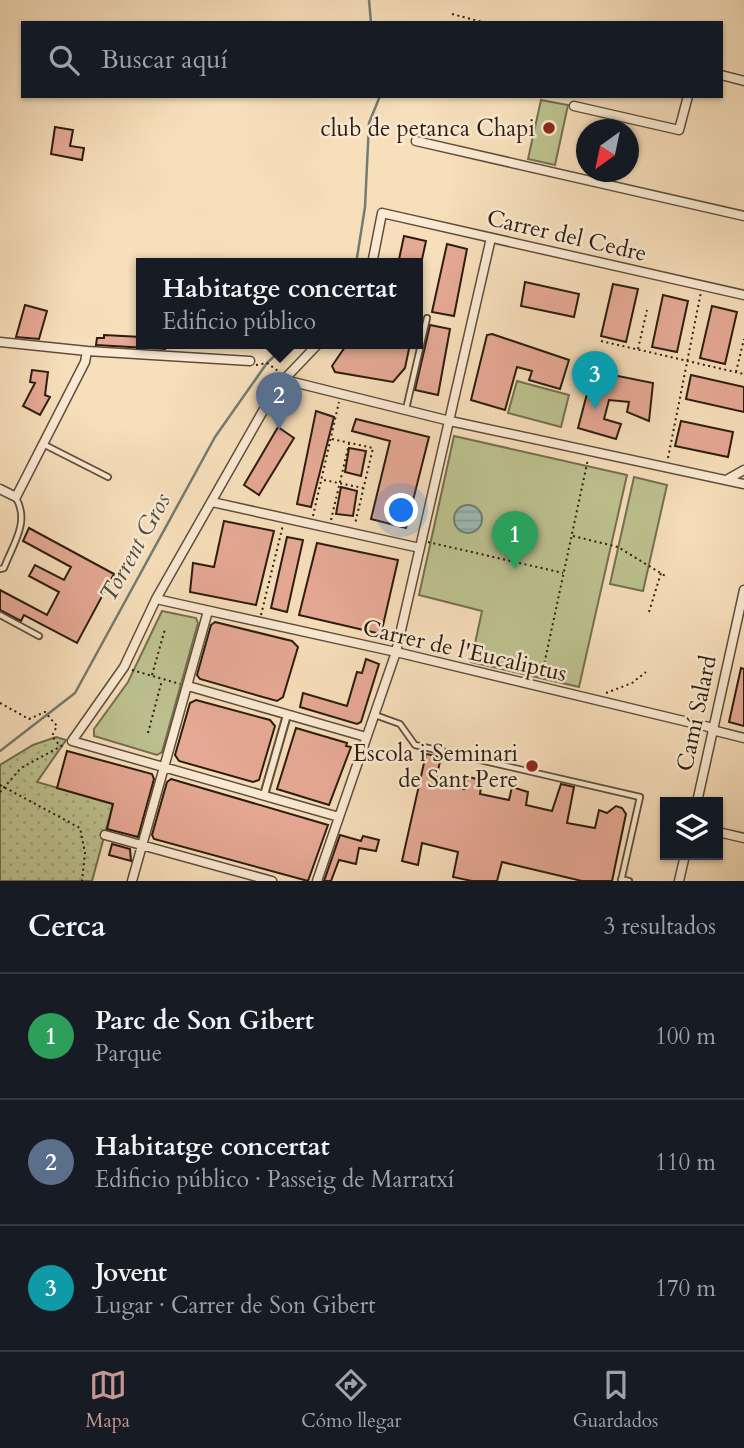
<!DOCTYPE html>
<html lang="es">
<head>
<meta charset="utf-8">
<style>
  body { margin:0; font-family:Cardo,serif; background:#242831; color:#f1f3f6 }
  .controls { position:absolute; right:21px; bottom:21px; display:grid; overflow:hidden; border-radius:0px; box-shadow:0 2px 5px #0004 }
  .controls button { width:63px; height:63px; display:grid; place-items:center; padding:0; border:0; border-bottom:2px solid #363941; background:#171b24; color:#f1f3f6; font:35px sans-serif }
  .compass { position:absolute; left:576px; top:119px; width:63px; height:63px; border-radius:50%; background:#171b24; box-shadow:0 2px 5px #0004; rotate:213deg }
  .you { position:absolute; left:402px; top:511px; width:24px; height:24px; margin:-18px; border:5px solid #fff; border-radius:50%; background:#1a73e8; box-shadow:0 0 0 10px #1a73e833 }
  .badge { display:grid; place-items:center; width:46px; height:46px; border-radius:50%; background:#c59692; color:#fff; font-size:23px; font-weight:700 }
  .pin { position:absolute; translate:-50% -58px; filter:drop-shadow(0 2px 4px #0008) }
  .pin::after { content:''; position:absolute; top:37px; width:24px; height:21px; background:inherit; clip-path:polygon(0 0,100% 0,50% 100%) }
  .popup { position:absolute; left:136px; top:258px; width:287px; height:91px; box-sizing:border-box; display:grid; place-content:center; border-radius:0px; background:#171b24; filter:drop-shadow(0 2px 5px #0005); font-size:23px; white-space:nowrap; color:#9ea1a6 }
  .popup b { font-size:26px; color:#f1f3f6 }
  .popup::after { content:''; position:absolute; left:50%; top:100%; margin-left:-14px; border:14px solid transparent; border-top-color:#171b24 }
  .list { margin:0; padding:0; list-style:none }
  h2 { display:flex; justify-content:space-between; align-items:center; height:91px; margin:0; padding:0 28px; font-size:30px }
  h2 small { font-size:23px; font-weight:400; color:#9ea1a6 }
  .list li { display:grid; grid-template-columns:46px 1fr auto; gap:21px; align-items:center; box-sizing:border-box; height:126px; padding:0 28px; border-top:2px solid #363941 }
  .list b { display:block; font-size:26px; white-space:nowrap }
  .list p { margin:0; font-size:23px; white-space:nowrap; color:#9ea1a6 }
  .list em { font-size:23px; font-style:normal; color:#9ea1a6 }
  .icon { flex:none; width:38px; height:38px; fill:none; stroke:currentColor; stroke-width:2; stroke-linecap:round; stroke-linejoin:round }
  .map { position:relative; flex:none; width:744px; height:881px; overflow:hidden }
  .search { position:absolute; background:#171b24; box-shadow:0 2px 5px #0004; left:21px; right:21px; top:21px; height:77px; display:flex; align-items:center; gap:18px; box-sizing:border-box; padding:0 24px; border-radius:0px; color:#9ea1a6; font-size:26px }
  .sheet { height:469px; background:#171b24 }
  nav { display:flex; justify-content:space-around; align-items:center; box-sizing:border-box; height:98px; border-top:2px solid #363941; background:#171b24; font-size:19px; color:#9ea1a6 }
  nav a { display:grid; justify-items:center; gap:4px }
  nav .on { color:#c59692 }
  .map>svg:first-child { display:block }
</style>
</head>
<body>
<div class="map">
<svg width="744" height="881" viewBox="0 0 744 881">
  <defs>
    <pattern id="grass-dots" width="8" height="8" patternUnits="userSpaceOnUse" patternTransform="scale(1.75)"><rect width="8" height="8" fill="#bdc290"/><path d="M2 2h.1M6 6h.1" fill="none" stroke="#a3a67b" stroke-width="1.8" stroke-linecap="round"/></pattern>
    <pattern id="water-rules" width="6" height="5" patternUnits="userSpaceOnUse" patternTransform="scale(1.75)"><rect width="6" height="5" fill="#9ebbb7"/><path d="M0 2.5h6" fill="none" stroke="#88a09c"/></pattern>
  </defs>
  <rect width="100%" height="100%" fill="#f7dfbb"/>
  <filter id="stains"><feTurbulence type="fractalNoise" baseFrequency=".00286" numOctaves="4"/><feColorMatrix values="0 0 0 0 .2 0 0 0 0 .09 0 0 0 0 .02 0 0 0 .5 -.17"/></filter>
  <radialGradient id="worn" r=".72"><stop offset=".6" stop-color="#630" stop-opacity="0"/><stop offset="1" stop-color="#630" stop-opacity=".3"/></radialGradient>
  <path fill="url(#grass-dots)" stroke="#747050" stroke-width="2" d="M56 737 66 740 37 782 113 804 92 881H0V765L33 745Z"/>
  <path fill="#bdc290" stroke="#747050" stroke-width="2" d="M541 100 568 105 555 165 528 159Z
    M517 381 569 395 561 427 508 413Z
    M454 436 627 475 579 687 471 662 482 611 419 595Z
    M634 477 667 485 643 591 610 584Z
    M162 611 196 618 198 623 162 752 157 755 94 736V729L128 682Z"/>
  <path fill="url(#water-rules)" stroke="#707c74" stroke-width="2" d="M454 519a14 14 0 1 1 28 0a14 14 0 1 1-28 0Z"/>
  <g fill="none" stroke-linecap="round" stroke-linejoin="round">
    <path stroke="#707c74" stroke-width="2.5" d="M369 0 371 23
      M356 264 365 207 369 123 380 96
      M0 751 75 693 215 437 267 363 287 344"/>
  </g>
  <path fill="#e6a995" stroke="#2c1d10" stroke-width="2" d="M55 127 73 130 70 146 84 148 82 160 51 154Z
    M404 236 426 241 421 264H398Z
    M447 244 467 249 454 316 432 312Z
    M525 282 579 294 574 317 521 306Z
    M613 284 638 289 626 342 601 336Z
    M663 295 688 301 677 352 652 347Z
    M25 305 47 311 39 339 16 337Z
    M712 306 737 312 725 364 700 358Z
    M430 325 450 329 438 395 415 390Z
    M492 334 569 360 560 389 529 380 532 371 517 367 505 410 471 400 487 335Z
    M104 335 141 337V344H165V349L96 345 97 338H104Z
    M347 344H410L405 368 393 382 335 372 332 366Z
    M32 370 48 372 45 395 50 397 40 415 23 406 35 383 30 382Z
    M593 371 653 383 649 421 627 412 629 402 609 400 604 419 621 424 616 439 578 428Z
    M691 375 744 387V412L686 399Z
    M316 411 334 417 311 507 297 504Z
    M356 419 429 437 406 528 371 519 390 441 352 431Z
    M681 421 733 432 728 457 675 446Z
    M278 427 294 438 259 495 244 485Z
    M349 448 366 451 361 476 345 472Z
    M341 487 357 491 353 516 336 514Z
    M224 521 274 531 256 605 190 592 193 563 214 567Z
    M29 528 114 574 77 643 24 615 21 621 0 610V590L47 615 59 592 29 576 35 565 64 580 71 567 23 541Z
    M287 537 303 540 287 612 271 608Z
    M317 543 398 560 381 634 299 615Z
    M215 622 292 641 298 647 283 697 277 701 200 679 197 675 211 625Z
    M366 659 379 664 361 722 357 724 300 707 303 693 347 706 357 672 362 673Z
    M741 668 744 669V726L729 722Z
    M196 700 270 720 275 726 259 780 253 782 179 761 175 755 190 703Z
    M296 728 347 743 346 746 351 747 329 805 277 789Z
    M67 751 152 774 154 779 138 837 107 829 113 804 57 788Z
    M426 754 441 757 435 784 465 789 468 777 482 780 480 794 509 800 512 787 528 792 526 805 552 811 561 784 574 787 567 823 595 828 599 810 607 813 616 806 622 808 626 814 612 881H582L502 862 497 881H472L453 877 458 852 422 843 418 865 402 861Z
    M171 779 328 825 308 881 154 839 152 835 167 782Z
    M340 835 361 841 363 836 379 840 376 851 359 848 356 864 339 860 331 881H324Z
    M112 844 130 849 131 861 109 855Z"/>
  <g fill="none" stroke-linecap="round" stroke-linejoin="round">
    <g stroke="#5f4e3b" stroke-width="8">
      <path id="service" d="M406 409 427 318
        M43 444 108 477
        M0 569 4 568C13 544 30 522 16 498
        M0 615 39 636
        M375 715 400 724 415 745 640 797 621 881
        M621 879 629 881"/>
    </g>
    <g stroke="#5f4e3b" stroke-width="10">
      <path id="pedestrian" d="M264 795 287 715"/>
    </g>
    <g stroke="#5f4e3b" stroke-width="11">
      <path id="minor" d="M721 75 744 81
        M574 106 679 130 688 96
        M416 141 744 216
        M372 264 382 213 744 295
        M0 342 87 351 250 361
        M318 344 276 388 156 599 124 667 72 741 339 817
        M285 380 450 421 744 484
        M728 479 744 470
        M0 489 16 497 85 362 87 351
        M212 502 420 548
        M156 599 396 652 713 728
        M188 686 366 737
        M712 730 744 738
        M697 802 744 590
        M718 832 744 838
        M105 835 272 881
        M132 881 208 611
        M317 881 396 652 491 238
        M679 881 685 855"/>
    </g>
    <path stroke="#2c1d10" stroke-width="2" stroke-dasharray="2 3.5" stroke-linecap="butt" d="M452 14 486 23
      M601 341 744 374
      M638 349 647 310
      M256 365 267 363 278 371
      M736 372 744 339
      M332 439 373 448 355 524
      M668 458 701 292
      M324 480 363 488
      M313 516 339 402
      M331 520 349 444
      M573 536 618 547 667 577
      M428 542 563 573
      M649 612 661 573
      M261 615 283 525
      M132 670 180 684
      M152 675 165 629
      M541 679 588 459
      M606 693 632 683 646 672
      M0 703 29 719 45 712 57 726 52 736 60 746
      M148 733 162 680
      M0 785 80 828 85 853 82 881
      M0 792 21 768 65 744"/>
    <use href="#service" stroke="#faead3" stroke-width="4.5"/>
    <use href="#pedestrian" stroke="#faead3" stroke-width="6"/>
    <use href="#minor" stroke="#faead3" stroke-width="8"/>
  </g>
  <g fill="#8f2418" stroke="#faead3" stroke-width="2.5">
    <circle cx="549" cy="128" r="7"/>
    <circle cx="532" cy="766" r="7"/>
  </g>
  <g text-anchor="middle" stroke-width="5" stroke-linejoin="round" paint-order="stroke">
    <g font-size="23" fill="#2c1d10" stroke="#faead3" text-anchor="end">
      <text x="535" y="136">club de petanca Chapi</text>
      <text x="518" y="761">Escola i Seminari<tspan x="518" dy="26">de Sant Pere</tspan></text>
    </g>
    <g font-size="23" fill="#2c1d10" stroke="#faead3">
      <text transform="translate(567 235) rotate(13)" y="8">Carrer del Cedre</text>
      <text transform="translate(465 650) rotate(13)" y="8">Carrer de l'Eucaliptus</text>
      <text transform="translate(696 713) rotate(-78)" y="8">Camí Salard</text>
    </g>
    <g font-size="24" font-style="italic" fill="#4e4c42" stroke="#faead3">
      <text transform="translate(135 547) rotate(-61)" y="8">Torrent Gros</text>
    </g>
  </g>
  <rect width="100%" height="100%" filter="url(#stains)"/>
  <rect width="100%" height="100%" fill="url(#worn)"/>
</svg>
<div class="controls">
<button><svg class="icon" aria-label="layers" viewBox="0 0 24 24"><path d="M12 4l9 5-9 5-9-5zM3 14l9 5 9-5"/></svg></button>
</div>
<svg class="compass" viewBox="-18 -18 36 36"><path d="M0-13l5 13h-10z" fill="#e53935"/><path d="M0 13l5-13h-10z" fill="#9ea1a6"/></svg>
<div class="you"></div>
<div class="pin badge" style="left:515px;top:569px;background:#2e9e5b">1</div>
<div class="pin badge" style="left:279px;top:430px;background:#5c6f8a">2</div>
<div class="popup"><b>Habitatge concertat</b>Edificio público</div>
<div class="pin badge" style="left:595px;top:409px;background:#0f9aa8">3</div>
<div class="search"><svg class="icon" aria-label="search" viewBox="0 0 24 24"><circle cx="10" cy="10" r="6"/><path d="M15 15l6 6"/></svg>Buscar aquí</div>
</div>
<section class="sheet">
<h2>Cerca<small>3 resultados</small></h2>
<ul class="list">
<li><span class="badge" style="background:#2e9e5b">1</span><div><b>Parc de Son Gibert</b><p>Parque</p></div><em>100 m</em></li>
<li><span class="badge" style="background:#5c6f8a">2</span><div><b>Habitatge concertat</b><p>Edificio público · Passeig de Marratxí</p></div><em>110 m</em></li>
<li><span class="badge" style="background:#0f9aa8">3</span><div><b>Jovent</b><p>Lugar · Carrer de Son Gibert</p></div><em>170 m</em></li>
</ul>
</section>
<nav>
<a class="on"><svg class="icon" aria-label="map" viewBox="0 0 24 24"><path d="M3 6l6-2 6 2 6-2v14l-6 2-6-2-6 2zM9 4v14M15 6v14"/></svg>Mapa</a>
<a><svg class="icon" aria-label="directions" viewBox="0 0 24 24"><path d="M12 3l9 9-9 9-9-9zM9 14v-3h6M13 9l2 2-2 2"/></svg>Cómo llegar</a>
<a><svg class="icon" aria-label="saved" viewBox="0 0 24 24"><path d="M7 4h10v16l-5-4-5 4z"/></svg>Guardados</a>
</nav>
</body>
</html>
